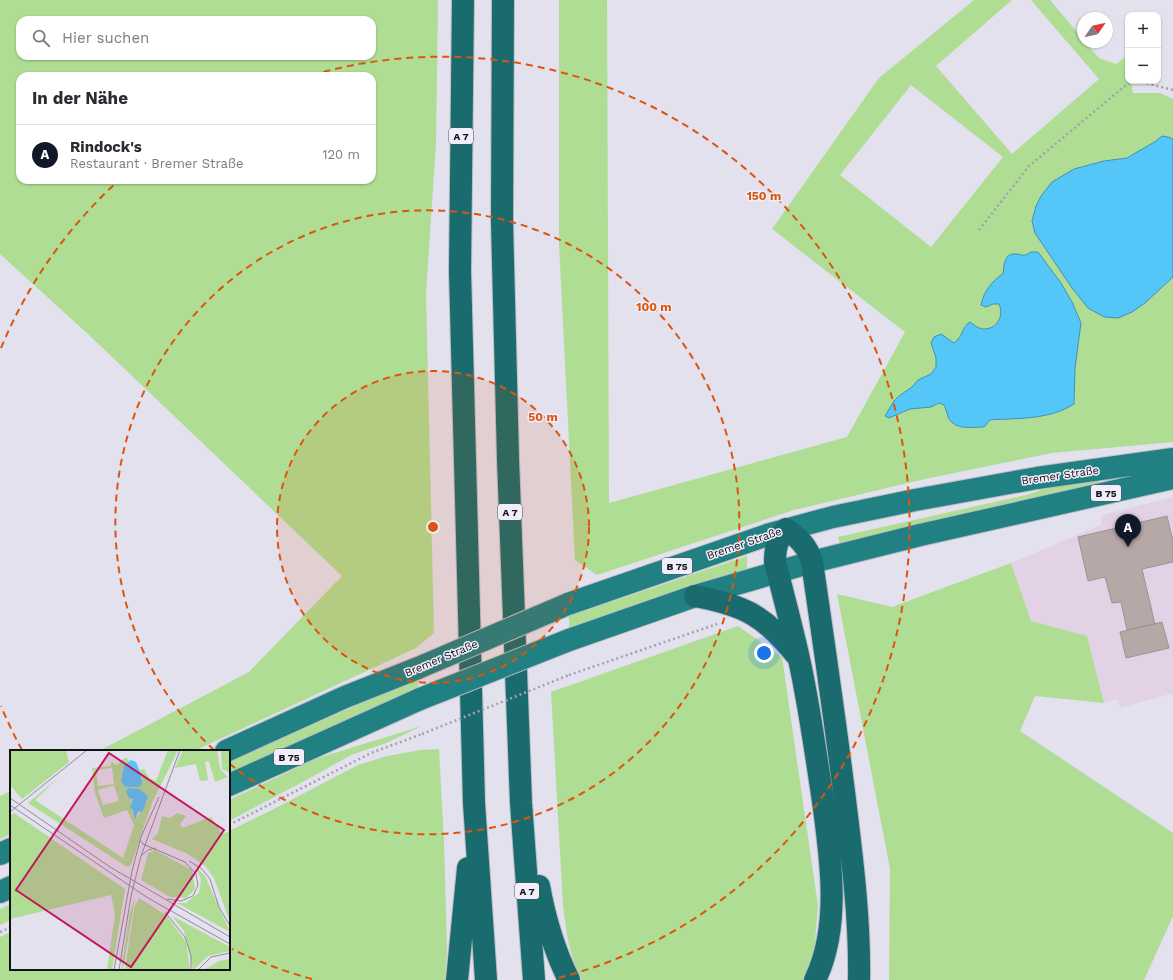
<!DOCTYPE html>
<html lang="de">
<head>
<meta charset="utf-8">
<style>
  body { margin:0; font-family:"Work Sans",sans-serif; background:#f7f7f7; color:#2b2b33 }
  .controls { position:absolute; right:12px; top:12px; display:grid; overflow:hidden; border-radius:8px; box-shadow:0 1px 3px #0004 }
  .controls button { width:36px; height:36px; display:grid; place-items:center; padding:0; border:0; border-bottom:1px solid #e1e1e2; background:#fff; color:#2b2b33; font:20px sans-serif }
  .compass { position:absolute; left:1077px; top:12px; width:36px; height:36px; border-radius:50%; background:#fff; box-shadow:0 1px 3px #0004; rotate:56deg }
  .you { position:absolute; left:764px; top:653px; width:14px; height:14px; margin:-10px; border:3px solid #fff; border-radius:50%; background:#1a73e8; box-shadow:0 0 0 6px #1a73e833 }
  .badge { display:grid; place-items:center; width:26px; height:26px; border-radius:50%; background:#111827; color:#fff; font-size:13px; font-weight:700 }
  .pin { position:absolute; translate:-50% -33px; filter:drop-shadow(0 1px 2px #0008) }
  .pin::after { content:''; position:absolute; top:21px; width:14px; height:12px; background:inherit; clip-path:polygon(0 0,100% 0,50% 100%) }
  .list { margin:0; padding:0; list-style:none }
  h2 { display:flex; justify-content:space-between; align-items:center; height:52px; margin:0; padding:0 16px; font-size:17px }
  h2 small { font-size:13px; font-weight:400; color:#7c7c81 }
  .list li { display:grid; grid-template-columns:26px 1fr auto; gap:12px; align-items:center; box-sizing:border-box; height:60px; padding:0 16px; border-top:1px solid #e1e1e2 }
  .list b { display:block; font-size:15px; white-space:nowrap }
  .list p { margin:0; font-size:13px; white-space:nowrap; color:#7c7c81 }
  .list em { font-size:13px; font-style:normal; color:#7c7c81 }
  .icon { flex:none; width:22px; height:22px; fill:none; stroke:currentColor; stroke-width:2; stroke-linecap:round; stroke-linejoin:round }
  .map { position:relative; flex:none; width:1173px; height:980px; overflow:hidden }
  .search { position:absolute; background:#fff; box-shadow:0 1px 3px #0004; left:16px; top:16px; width:360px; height:44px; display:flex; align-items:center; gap:10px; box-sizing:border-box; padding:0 14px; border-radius:12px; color:#7c7c81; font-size:15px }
  .panel { position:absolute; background:#fff; box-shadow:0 1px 3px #0004; left:16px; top:72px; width:360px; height:112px; border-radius:12px }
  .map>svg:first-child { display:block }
</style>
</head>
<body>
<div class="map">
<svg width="1173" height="980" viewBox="0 0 1173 980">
  <rect width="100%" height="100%" fill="#e2e1ed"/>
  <path fill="#e3d2e5" d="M1173 497V693L1120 708 1118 699 1104 703 1087 636 1031 621 1011 563 1101 525 1102 515Z"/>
  <path fill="#aedd93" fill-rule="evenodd" d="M0 0H438L436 143 426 293 434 633 416 648 194 751H99L249 672 342 576 89 335 0 254ZM20 20H372V56H20ZM20 76H372V180H20Z
    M559 0H607L609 503 847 437 905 332 772 229 879 78 974 0H1012L936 66 1012 154 1099 79 1031 0H1050L1083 39V42H1085L1099 58 1116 64 1128 55V81H1131L1133 93H1160L1173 99V139L1168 137 1162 136C1153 144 1136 155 1125 158 1118 160 1110 160 1103 162 1070 169 1044 179 1033 214L1145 303 1173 277V442L1052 453 925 479 794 510 597 575 575 560 559 244ZM911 85 1003 157 931 247 840 175ZM1031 252 1081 323 1075 368 1074 404 1044 415 990 421 974 427 964 428 949 418 944 405 939 403 931 407 910 409 894 417 899 396 912 387 918 380 931 374 936 367V358L933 351 946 337 953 343 959 339 965 325C971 326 978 329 984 329 998 329 1004 316 1000 304H993L986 307 981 305 995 279 1003 274 1005 259 1025 256Z
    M1099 478 1100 484 840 544 838 537 1030 494 1046 488Z
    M747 556V570L569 628V616Z
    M1011 563 1031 621 1087 636 1104 703 1035 696 1020 731 1173 833V916L1144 980H889L890 869 837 594 892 607Z
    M738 626 782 657 818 906 814 954 803 980H582C569 957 566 930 563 905L551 692Z
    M418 678 419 687 229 774V762Z
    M422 726 386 743 351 755 312 777 229 821V800L318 758Z
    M439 749 444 841 447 950 445 980H0V937L11 932V969H229V831L270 811 358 765 387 756 420 750Z
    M11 791V834L0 839V796Z
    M11 904V920L0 925V909Z"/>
  <path fill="#55c6f8" stroke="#4190b4" d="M1162 136 1168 137 1173 139V277L1145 303 1132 312 1118 318 1104 317 1088 308 1072 288 1035 233 1032 221 1036 206 1041 196 1052 182 1074 169 1104 161 1127 158 1156 141Z
    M1031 252H1038L1061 283 1072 302 1081 323 1075 368 1074 404C1050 420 1017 418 990 420L984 427C972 427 955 431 948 417 947 413 946 409 944 405L939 403 931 407 910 409 889 418 885 416 894 401 899 396 912 387 918 380 931 374 936 367V358L931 343 934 337 941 334 954 343C964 336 961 327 970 322 974 325 979 329 984 329 998 329 1004 315 999 304H993L986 307 981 305C983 293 992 280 1003 274 1004 266 1004 253 1015 254 1024 254 1022 258 1031 252Z"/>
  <path fill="#b6a8a7" stroke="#a09291" d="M1167 516 1173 541V562L1142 569 1155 624 1127 630 1121 602 1112 603 1105 577 1088 581 1078 537Z
    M1162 622 1169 648 1126 658 1120 632Z"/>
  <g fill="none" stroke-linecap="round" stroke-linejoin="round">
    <g stroke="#bdbcc6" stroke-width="24">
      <path id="primary" d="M568 604 770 534 833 517 915 500 1037 478 1173 459
        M569 640 695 596 812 562 920 535 1173 478
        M226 751 345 697 418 668
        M229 785 420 699
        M0 854 11 849
        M0 892 11 887"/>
    </g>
    <g stroke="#bdbcc6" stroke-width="24">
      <path id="highway" d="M463 0 460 271 474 803 486 980
        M503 0 502 221 508 459 521 803 534 980
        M695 596C744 605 765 616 796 655
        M539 886C545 919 554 950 569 980
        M457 980 468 868
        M815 980C842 925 830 853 822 794 815 749 809 704 799 659 792 627 783 594 775 562 775 549 777 539 786 529 799 538 808 547 812 562 824 644 836 726 846 808 853 865 860 922 859 980"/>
    </g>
    <path stroke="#a3a2ab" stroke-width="2.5" stroke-dasharray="2 3" stroke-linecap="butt" d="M1137 81 1173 90
      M979 230 1029 166 1131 81
      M569 675 717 624
      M229 825 371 753 422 734
      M0 932 11 927"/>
    <use href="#primary" stroke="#208082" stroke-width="22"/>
    <use href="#highway" stroke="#196b6d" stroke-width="22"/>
    <g stroke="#bdbcc6" stroke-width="24" stroke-linecap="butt">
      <path id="primary-bridge" d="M418 668 568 604
        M420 699 569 640"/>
    </g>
    <path stroke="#a3a2ab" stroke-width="2.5" stroke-dasharray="2 3" stroke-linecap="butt" d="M422 734 569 675"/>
    <use href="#primary-bridge" stroke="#208082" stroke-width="22"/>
  </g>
  <circle cx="433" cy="527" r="156" fill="#dd550c" fill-opacity=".12"/>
  <g fill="none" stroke="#dd550c" stroke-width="2" stroke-dasharray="7 5">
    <circle cx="433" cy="527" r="156"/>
    <path d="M214 750A312 312 0 1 1 230 764"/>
    <path d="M312 979A468 468 0 0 1 232 949M22 750A468 468 0 0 1 1 706M1 348A468 468 0 0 1 117 182M312 75A468 468 0 1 1 554 979"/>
  </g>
  <g text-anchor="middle" stroke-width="3" stroke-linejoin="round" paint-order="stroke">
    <g fill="#efeefa" stroke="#54535a" stroke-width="1">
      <rect x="449" y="128" width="24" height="16" rx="3"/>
      <rect x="1091" y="485" width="30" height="16" rx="3"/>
      <rect x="498" y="504" width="24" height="16" rx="3"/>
      <rect x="662" y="558" width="30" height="16" rx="3"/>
      <rect x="274" y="749" width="30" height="16" rx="3"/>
      <rect x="515" y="883" width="24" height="16" rx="3"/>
    </g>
    <g font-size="10" font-weight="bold" fill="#121115">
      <text x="461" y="140">A 7</text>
      <text x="1106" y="497">B 75</text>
      <text x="510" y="516">A 7</text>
      <text x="677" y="570">B 75</text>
      <text x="289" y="761">B 75</text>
      <text x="527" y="895">A 7</text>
    </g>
    <g font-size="11" fill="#121115" stroke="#efeefa">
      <text transform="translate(1060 475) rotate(-8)" y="4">Bremer Straße</text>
      <text transform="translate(744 543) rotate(-19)" y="4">Bremer Straße</text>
      <text transform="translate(441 658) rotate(-23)" y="4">Bremer Straße</text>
    </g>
  </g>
  <g transform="translate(10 750)">
    <rect width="220" height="220" fill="#e2e1ed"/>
    <path d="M0 0H56L59 12 12 49 0 35ZM158 0H168L142 53 121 115 117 117 18 53 49 27 25 50 113 108 124 75 117 60 94 68 85 43 82 18 100 16 102 12 107 15 116 7 119 11 114 15 111 31 115 37H128L132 32 130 20 134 19 139 28 146 31ZM102 18 104 34 88 36 86 20ZM104 35 109 51 93 55 88 40ZM117 39 137 51 126 68 121 53 123 48H119ZM173 0H207L210 19 218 27 205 32 199 11 195 12 198 30 190 31 186 14 165 18ZM211 0H220V23L212 19ZM4 63 115 139 102 220H97L105 164 101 145 0 169V66ZM167 63 176 66 170 74 172 78 201 67 212 84 220 81V172L204 128 196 117 178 104 142 89 148 83 152 66 160 68ZM145 100 182 120 185 139 176 148 160 147 131 130 138 103ZM187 118 195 126 220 182 167 153H176L189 143 191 130ZM125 148 113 220H111L120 162ZM129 148 156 165 176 192 180 220H115L124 158ZM162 166 220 197V201L198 206 183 220 174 181ZM220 209V220H194L209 211Z" fill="#aedd93" fill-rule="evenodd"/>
    <path d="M121 10 126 12 131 24 132 34 128 37H115L111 31 114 15ZM118 38 129 39 138 46 133 61 128 62 125 69 123 60 120 57 123 49 119 48 116 42Z" fill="#55c6f8"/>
    <path fill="none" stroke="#8f8e97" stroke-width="1" d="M0 48 100 117 220 187M0 55 138 148 220 194M0 62 77 0M130 90 133 94 175 112 186 124 188 135 183 146 171 151 157 149M131 106 138 100 146 98M179 111 192 119 200 129 209 157 220 176M155 162 175 187 181 206V220M104 220 122 121 131 87 149 47M109 220 121 146 131 106 170 0M188 220 201 207 220 203"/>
    <path fill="#c2185b" fill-opacity="0.15" stroke="#c2185b" stroke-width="2" d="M99 3 214 80 121 217 6 140Z"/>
    <rect width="220" height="220" fill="none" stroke="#121115" stroke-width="2"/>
  </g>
  <circle cx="433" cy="527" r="6" fill="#dd550c" stroke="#efeefa" stroke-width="2"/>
  <g font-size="12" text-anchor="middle" font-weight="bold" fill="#dd550c" stroke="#efeefa" stroke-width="3" stroke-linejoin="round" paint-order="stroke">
    <text x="764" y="200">150 m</text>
    <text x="654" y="311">100 m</text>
    <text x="543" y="421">50 m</text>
  </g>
</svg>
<div class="controls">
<button>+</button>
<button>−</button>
</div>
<svg class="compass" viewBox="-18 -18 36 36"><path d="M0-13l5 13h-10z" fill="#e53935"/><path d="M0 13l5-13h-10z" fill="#7c7c81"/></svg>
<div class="you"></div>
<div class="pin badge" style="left:1128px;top:547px">A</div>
<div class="search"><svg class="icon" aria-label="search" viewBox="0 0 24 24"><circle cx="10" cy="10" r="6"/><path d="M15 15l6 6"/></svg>Hier suchen</div>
<section class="panel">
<h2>In der Nähe<small></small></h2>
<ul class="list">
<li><span class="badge">A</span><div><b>Rindock's</b><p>Restaurant · Bremer Straße</p></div><em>120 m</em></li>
</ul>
</section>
</div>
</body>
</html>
